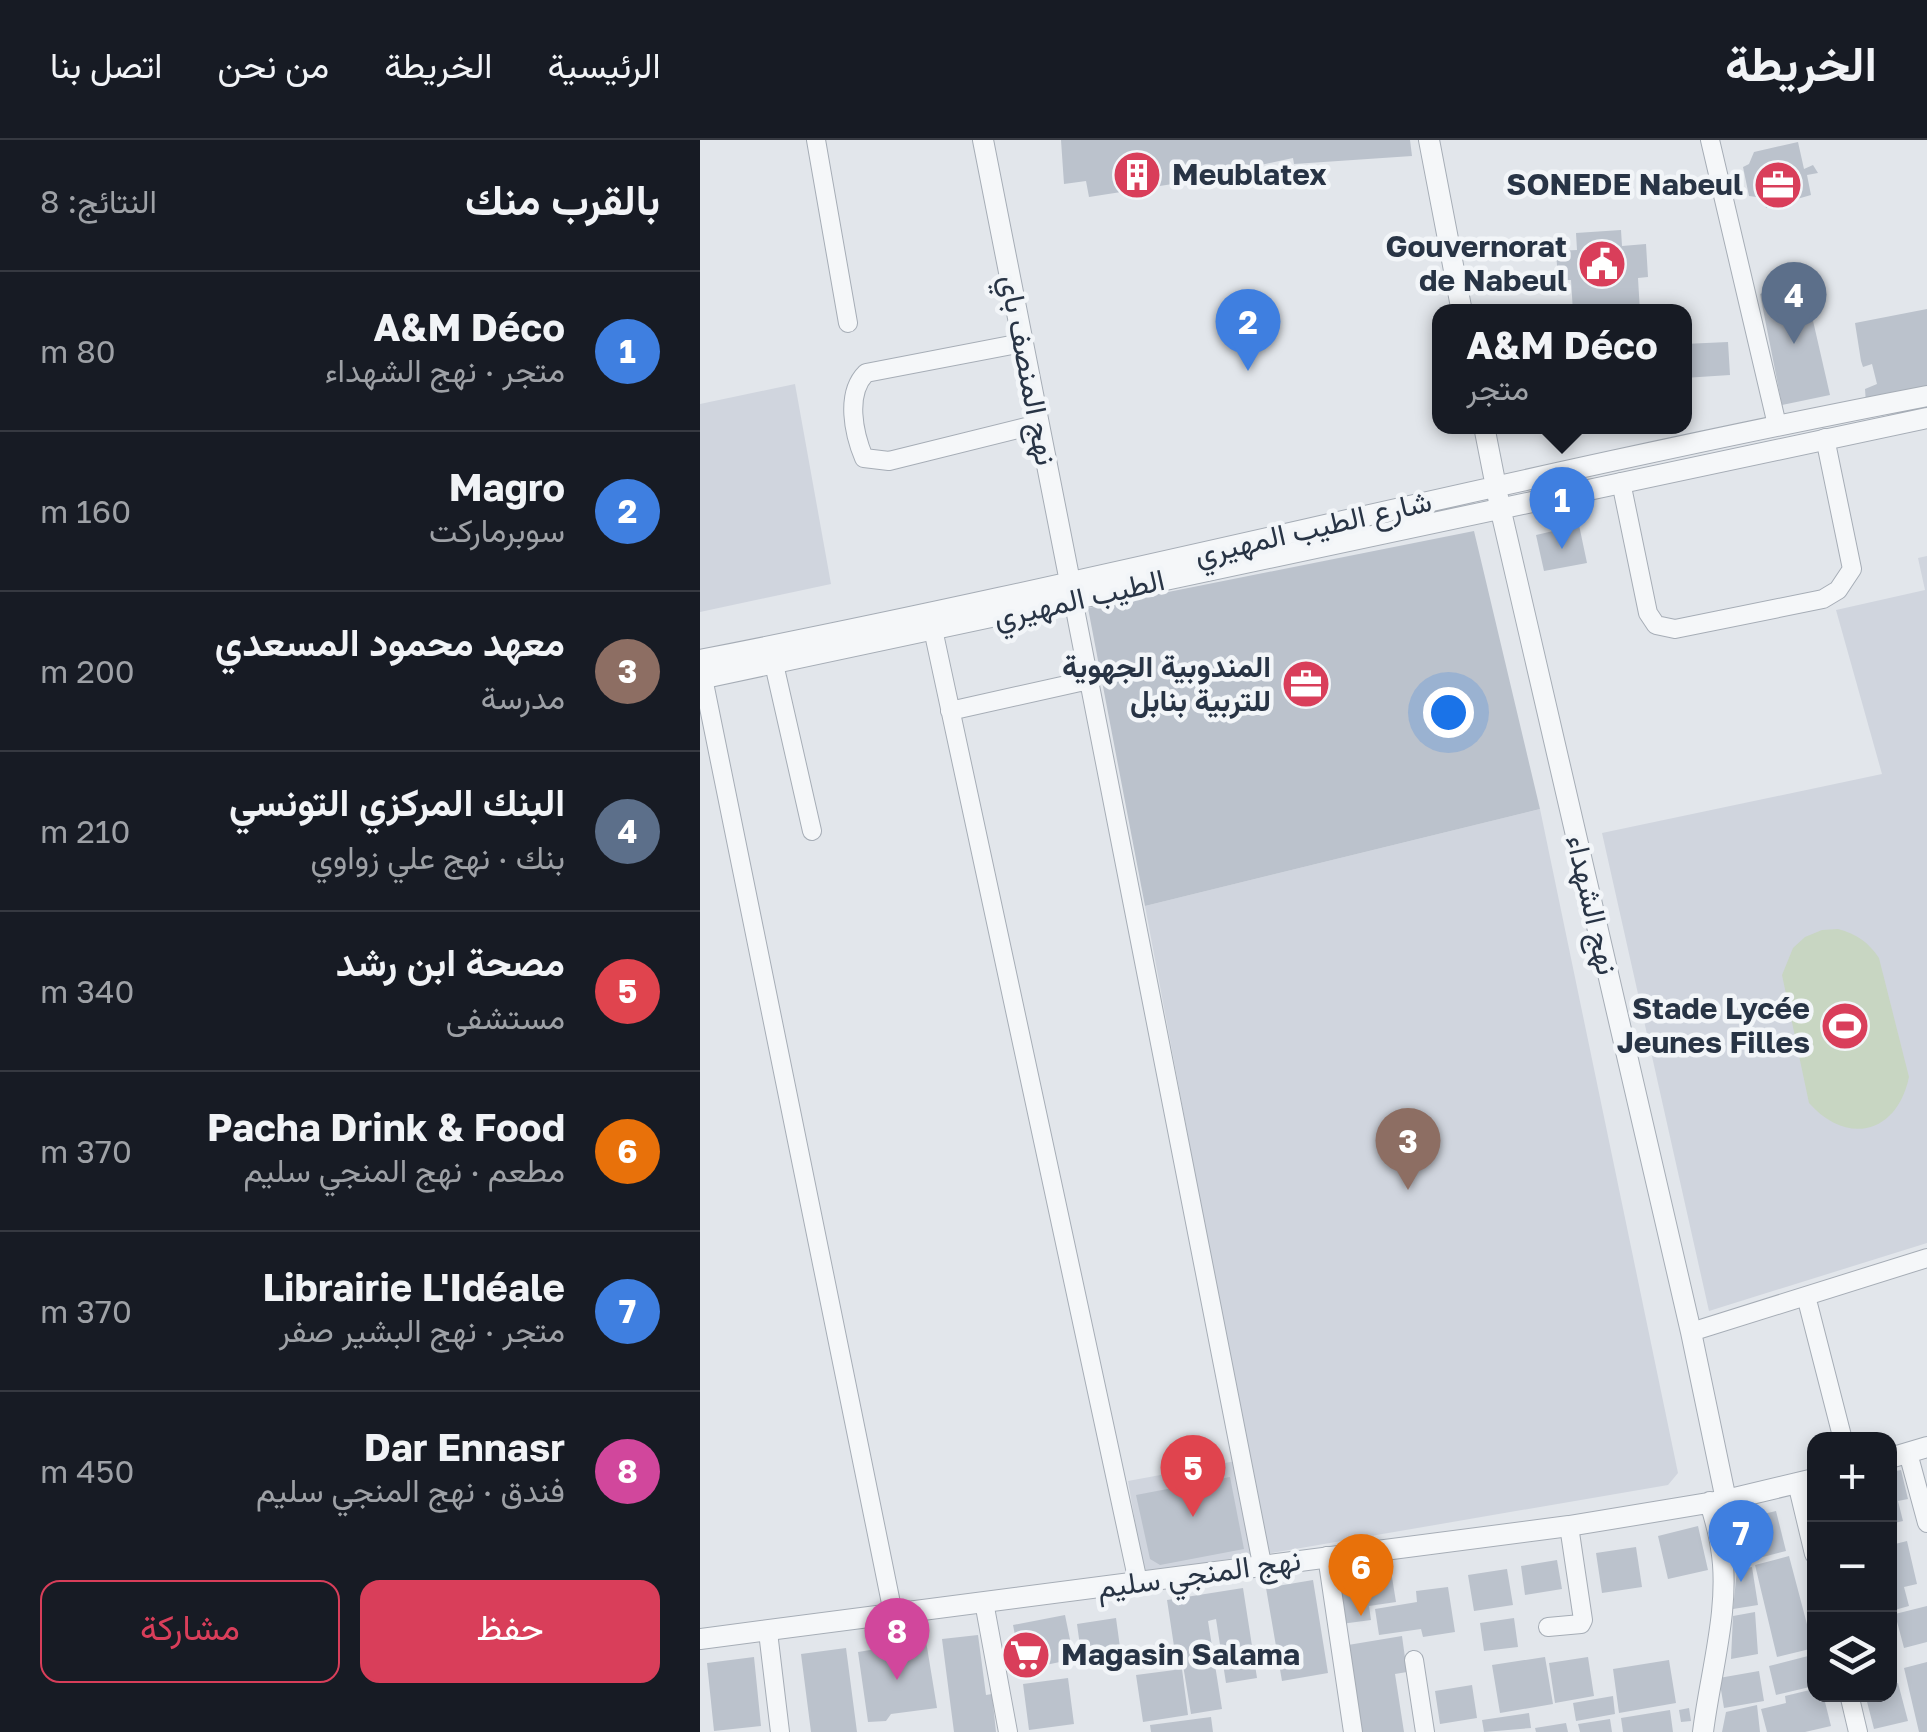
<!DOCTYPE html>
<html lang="ar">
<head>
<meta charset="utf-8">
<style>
  body { margin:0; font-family:"Golos Text",Vazirmatn,sans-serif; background:#242831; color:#f1f3f6; direction:rtl }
  .controls { position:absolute; right:30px; bottom:30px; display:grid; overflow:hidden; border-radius:20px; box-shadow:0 5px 15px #0003 }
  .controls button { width:90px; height:90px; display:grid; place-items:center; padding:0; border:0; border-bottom:2px solid #363941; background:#171b24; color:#f1f3f6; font:50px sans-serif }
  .you { position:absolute; left:748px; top:572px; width:35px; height:35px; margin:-25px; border:8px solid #fff; border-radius:50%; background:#1a73e8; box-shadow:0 0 0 15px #1a73e833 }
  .badge { display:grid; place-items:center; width:65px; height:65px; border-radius:50%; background:#d93e5a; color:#fff; font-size:32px; font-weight:700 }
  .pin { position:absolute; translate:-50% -82px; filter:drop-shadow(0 2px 5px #0008) }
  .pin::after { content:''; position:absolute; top:52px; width:35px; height:30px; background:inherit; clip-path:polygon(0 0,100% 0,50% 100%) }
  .popup { position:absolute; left:732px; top:164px; width:260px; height:130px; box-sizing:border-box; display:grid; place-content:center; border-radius:20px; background:#171b24; filter:drop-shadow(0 2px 8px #0005); font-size:32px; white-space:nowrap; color:#9ea1a6 }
  .popup b { font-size:38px; color:#f1f3f6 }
  .popup::after { content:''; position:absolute; left:50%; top:100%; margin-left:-20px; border:20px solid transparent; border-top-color:#171b24 }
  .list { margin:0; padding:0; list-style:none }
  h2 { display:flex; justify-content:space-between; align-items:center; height:130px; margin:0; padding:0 40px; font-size:42px }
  h2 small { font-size:32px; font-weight:400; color:#9ea1a6 }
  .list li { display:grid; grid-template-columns:65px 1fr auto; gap:30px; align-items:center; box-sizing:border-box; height:160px; padding:0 40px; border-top:2px solid #363941 }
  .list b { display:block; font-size:38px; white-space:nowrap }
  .list p { margin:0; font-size:32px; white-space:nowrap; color:#9ea1a6 }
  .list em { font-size:32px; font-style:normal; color:#9ea1a6 }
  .actions { display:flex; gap:20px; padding:30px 40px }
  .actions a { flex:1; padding:22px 0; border:2px solid #d93e5a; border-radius:20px; text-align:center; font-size:35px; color:#d93e5a }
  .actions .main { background:#d93e5a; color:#fff }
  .icon { flex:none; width:55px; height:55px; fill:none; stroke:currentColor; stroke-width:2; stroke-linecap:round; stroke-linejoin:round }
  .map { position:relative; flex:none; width:1227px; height:1592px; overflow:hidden; direction:ltr }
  header { display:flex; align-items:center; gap:60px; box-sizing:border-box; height:140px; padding:0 50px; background:#171b24; border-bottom:2px solid #363941 }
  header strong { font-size:48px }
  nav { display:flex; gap:55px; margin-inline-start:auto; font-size:35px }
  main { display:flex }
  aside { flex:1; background:#171b24 }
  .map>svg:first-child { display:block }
</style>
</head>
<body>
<header>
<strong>الخريطة</strong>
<nav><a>الرئيسية</a><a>الخريطة</a><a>من نحن</a><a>اتصل بنا</a></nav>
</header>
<main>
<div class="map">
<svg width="1227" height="1592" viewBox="0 0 1227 1592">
  <rect width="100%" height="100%" fill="#e2e6eb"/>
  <path fill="#d0d5de" d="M95 244 131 444 0 472V264Z
    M1227 416V1103L1009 1171 902 693 1182 634 1136 470 1225 450 1218 418Z
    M840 669 978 1333 968 1345 566 1414 445 766Z
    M541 1320 557 1414 444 1434 428 1341Z"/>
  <path fill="#c8d6c2" d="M1138 789C1157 794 1168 802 1179 818L1209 937C1197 994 1147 1006 1109 963L1082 835 1093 808 1105 797 1122 790Z"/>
  <path fill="#bbc2cc" d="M361 0H710L712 16 594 24 593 18 479 43 389 57 386 41 364 44Z
    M1098 2 1104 29 1113 25 1118 33 1107 35 1111 55 1066 68 1064 58 1049 56 1043 27 1049 24 1054 12Z
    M921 90 922 106 946 104 948 137 938 138 940 172H873L871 140H858L856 111 877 110 876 93Z
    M1103 137 1130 255 1082 265 1060 154Z
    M1227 169V250L1166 263 1165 249 1177 244 1172 224 1163 227 1161 221 1155 183Z
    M1028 202 1030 235 984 238V204Z
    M879 385 887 423 844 431 836 395Z
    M774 391 840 669 445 766 388 468Z
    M1201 1330 1208 1359 1198 1361 1203 1381 1190 1384V1332Z
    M530 1337 544 1409 460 1425 450 1419 436 1355Z
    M1076 1371 1086 1411 1036 1424 1026 1383Z
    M998 1386 1008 1430 968 1439 958 1396Z
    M1190 1389 1195 1404 1207 1401 1217 1444 1204 1447 1209 1466 1191 1471Z
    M936 1407 942 1447 902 1453 896 1413Z
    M1089 1416 1108 1488 1114 1486V1508L1077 1517 1055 1425Z
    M857 1420 862 1449 825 1455 821 1426Z
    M1052 1427 1058 1465 1033 1469 1037 1430Z
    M807 1429 813 1465 774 1471 768 1435Z
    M691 1431 696 1462 669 1466 671 1480 641 1484 634 1440Z
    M613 1440 628 1533 582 1541 566 1448Z
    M748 1447 755 1492 723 1497 721 1489 679 1495 675 1469 717 1462 716 1451Z
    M543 1448 557 1538 526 1543 516 1479 508 1481 522 1569 491 1574 483 1525 477 1526 467 1460Z
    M1227 1466V1502L1204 1508 1195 1474Z
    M1055 1472 1058 1514 1031 1519 1033 1476Z
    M365 1475 374 1519 322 1530 313 1485Z
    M416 1478 422 1522 383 1528 377 1484Z
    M814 1478 818 1507 784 1511 780 1483Z
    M278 1495 286 1555 292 1554 296 1592H254L242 1499Z
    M702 1496 707 1532 695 1534 704 1592H661L648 1505Z
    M226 1501 237 1568 191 1574 186 1581 168 1582 158 1512Z
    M146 1508 157 1592H111L101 1514Z
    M1112 1515 1114 1546 1076 1555 1069 1526Z
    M54 1517 61 1586 14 1591 7 1523Z
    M845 1517 853 1564 800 1573 792 1525Z
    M888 1517 894 1556 855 1563 849 1523Z
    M969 1520 976 1563 919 1573 913 1529Z
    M1227 1522V1592H1219L1204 1528Z
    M482 1529 488 1575 443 1582 436 1535Z
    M1059 1531 1064 1561 1024 1568 1019 1538Z
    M368 1538 374 1584 329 1590 323 1544Z
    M1198 1543 1208 1581 1174 1589 1165 1554H1190V1545Z
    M772 1545 777 1578 740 1584 735 1551Z
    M1114 1549V1554H1123L1131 1586 1105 1592H1067L1061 1569 1086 1563 1085 1556Z
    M913 1556 915 1574 876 1581 873 1563Z
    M1057 1565 1060 1592H1022L1026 1572Z
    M989 1568 991 1581 981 1582 979 1570Z
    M970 1570 973 1592H923L921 1578Z
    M829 1573 831 1588 784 1592 782 1580Z
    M511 1577 513 1592H451L450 1585Z
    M910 1579 912 1592H880L878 1584Z
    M866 1583 868 1592H836L835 1588Z"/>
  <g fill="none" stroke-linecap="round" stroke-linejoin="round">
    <g stroke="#a6adb6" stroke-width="20">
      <path id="minor" d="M116 0 148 183
        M1010 0 1077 285
        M322 203 166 233C145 254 154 294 164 318L189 321 338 284
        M921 342 948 473 956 485 975 489 1123 459 1138 450 1152 429 1125 298
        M373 459 562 1424
        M231 480 438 1442
        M74 524 112 691
        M1 528 193 1473
        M250 571 389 540
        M1106 1156 1143 1300
        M991 1192 1227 1118
        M1208 1313 1227 1383
        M1097 1343 1114 1414
        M627 1416 653 1592
        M284 1462 308 1592
        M848 1487 881 1484 883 1480 869 1386
        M68 1492 80 1592
        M714 1520 725 1592
        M1149 1554 1158 1592"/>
    </g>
    <g stroke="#a6adb6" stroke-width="22">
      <path id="tertiary" d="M283 0 372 452
        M729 0 762 172
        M784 286 800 367 991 1192 1026 1360
        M0 520C411 440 816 335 1227 256
        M0 539 1227 278
        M1190 1318 1227 1307
        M0 1499 869 1386 1026 1360 1114 1339
        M1003 1592C1010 1534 1031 1466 1021 1408 1019 1392 1014 1377 1010 1362"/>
    </g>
    <use href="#minor" stroke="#f5f7f9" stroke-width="18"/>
    <use href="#tertiary" stroke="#f5f7f9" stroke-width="20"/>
  </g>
  <defs>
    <g id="building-disc" transform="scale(2.5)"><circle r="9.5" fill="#d93e5a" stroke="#f2f5f8"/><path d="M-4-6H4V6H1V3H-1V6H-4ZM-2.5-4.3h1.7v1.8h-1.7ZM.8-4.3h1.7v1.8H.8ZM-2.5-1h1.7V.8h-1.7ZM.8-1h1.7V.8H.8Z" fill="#fff"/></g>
    <g id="office-disc" transform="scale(2.5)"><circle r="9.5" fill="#d93e5a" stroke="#f2f5f8"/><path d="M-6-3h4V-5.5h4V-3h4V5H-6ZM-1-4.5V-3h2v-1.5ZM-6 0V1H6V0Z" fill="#fff"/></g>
    <g id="civic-disc" transform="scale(2.5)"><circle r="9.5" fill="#d93e5a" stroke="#f2f5f8"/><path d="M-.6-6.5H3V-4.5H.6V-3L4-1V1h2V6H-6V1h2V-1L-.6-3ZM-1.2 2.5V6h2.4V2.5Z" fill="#fff"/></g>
    <g id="stadium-disc" transform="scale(2.5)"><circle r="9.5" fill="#d93e5a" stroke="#f2f5f8"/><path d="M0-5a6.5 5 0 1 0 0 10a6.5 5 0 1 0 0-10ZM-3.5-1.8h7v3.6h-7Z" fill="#fff"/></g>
    <g id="supermarket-disc" transform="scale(2.5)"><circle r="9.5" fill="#d93e5a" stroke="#f2f5f8"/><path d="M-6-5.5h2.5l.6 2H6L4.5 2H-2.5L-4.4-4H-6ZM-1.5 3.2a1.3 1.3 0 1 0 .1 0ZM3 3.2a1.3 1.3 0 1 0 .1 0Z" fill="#fff"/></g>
  </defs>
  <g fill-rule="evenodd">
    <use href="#building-disc" x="437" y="35"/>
    <use href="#office-disc" x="1078" y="45"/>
    <use href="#civic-disc" x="902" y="124"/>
    <use href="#office-disc" x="606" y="544"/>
    <use href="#stadium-disc" x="1145" y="886"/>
    <use href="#supermarket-disc" x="326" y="1515"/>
  </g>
  <g text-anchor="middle" stroke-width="9" stroke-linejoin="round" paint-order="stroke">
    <g font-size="30" font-weight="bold" fill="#283445" stroke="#f2f5f8" text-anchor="end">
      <text x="472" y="45" text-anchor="start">Meublatex</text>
      <text x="1043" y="55">SONEDE Nabeul</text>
      <text x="867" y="117">Gouvernorat<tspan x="867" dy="34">de Nabeul</tspan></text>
      <text x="571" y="537">المندوبية الجهوية<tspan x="571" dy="34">للتربية بنابل</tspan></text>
      <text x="1110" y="879">Stade Lycée<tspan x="1110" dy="34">Jeunes Filles</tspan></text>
      <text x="361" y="1525" text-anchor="start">Magasin Salama</text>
    </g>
    <g font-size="30" fill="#283445" stroke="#f2f5f8">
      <text transform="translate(328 230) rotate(79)" y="10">نهج المنصف باي</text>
      <text transform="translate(613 388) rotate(-13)" y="10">شارع الطيب المهيري</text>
      <text transform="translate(379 459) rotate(-13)" y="10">الطيب المهيري</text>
      <text transform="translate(892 765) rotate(77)" y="10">نهج الشهداء</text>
      <text transform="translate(499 1434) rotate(-8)" y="10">نهج المنجي سليم</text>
    </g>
  </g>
</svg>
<div class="controls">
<button>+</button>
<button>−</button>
<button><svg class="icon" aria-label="layers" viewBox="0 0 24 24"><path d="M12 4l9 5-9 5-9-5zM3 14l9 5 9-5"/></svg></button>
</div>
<div class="you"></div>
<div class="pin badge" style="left:862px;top:409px;background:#3f7fe0">1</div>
<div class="popup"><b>A&amp;M Déco</b>متجر</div>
<div class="pin badge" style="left:548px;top:231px;background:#3f7fe0">2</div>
<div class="pin badge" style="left:708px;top:1050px;background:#8d6e63">3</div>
<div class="pin badge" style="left:1094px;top:204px;background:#5c6f8a">4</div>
<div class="pin badge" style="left:493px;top:1377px;background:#e0444e">5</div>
<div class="pin badge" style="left:661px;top:1476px;background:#e8710a">6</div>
<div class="pin badge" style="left:1041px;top:1442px;background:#3f7fe0">7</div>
<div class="pin badge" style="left:197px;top:1540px;background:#d1479c">8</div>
</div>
<aside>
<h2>بالقرب منك<small>النتائج: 8</small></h2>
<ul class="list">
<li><span class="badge" style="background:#3f7fe0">1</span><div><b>A&amp;M Déco</b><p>متجر · نهج الشهداء</p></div><em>80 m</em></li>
<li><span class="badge" style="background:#3f7fe0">2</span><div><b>Magro</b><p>سوبرماركت</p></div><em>160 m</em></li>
<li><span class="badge" style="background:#8d6e63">3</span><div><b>معهد محمود المسعدي</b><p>مدرسة</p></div><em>200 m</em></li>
<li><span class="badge" style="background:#5c6f8a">4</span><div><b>البنك المركزي التونسي</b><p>بنك · نهج علي زواوي</p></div><em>210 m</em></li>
<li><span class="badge" style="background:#e0444e">5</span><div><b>مصحة ابن رشد</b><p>مستشفى</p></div><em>340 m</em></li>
<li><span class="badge" style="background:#e8710a">6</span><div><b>Pacha Drink &amp; Food</b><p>مطعم · نهج المنجي سليم</p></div><em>370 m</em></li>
<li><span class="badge" style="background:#3f7fe0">7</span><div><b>Librairie L'Idéale</b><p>متجر · نهج البشير صفر</p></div><em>370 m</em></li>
<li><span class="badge" style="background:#d1479c">8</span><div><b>Dar Ennasr</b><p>فندق · نهج المنجي سليم</p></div><em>450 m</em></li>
</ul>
<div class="actions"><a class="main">حفظ</a><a>مشاركة</a></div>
</aside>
</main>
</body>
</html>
